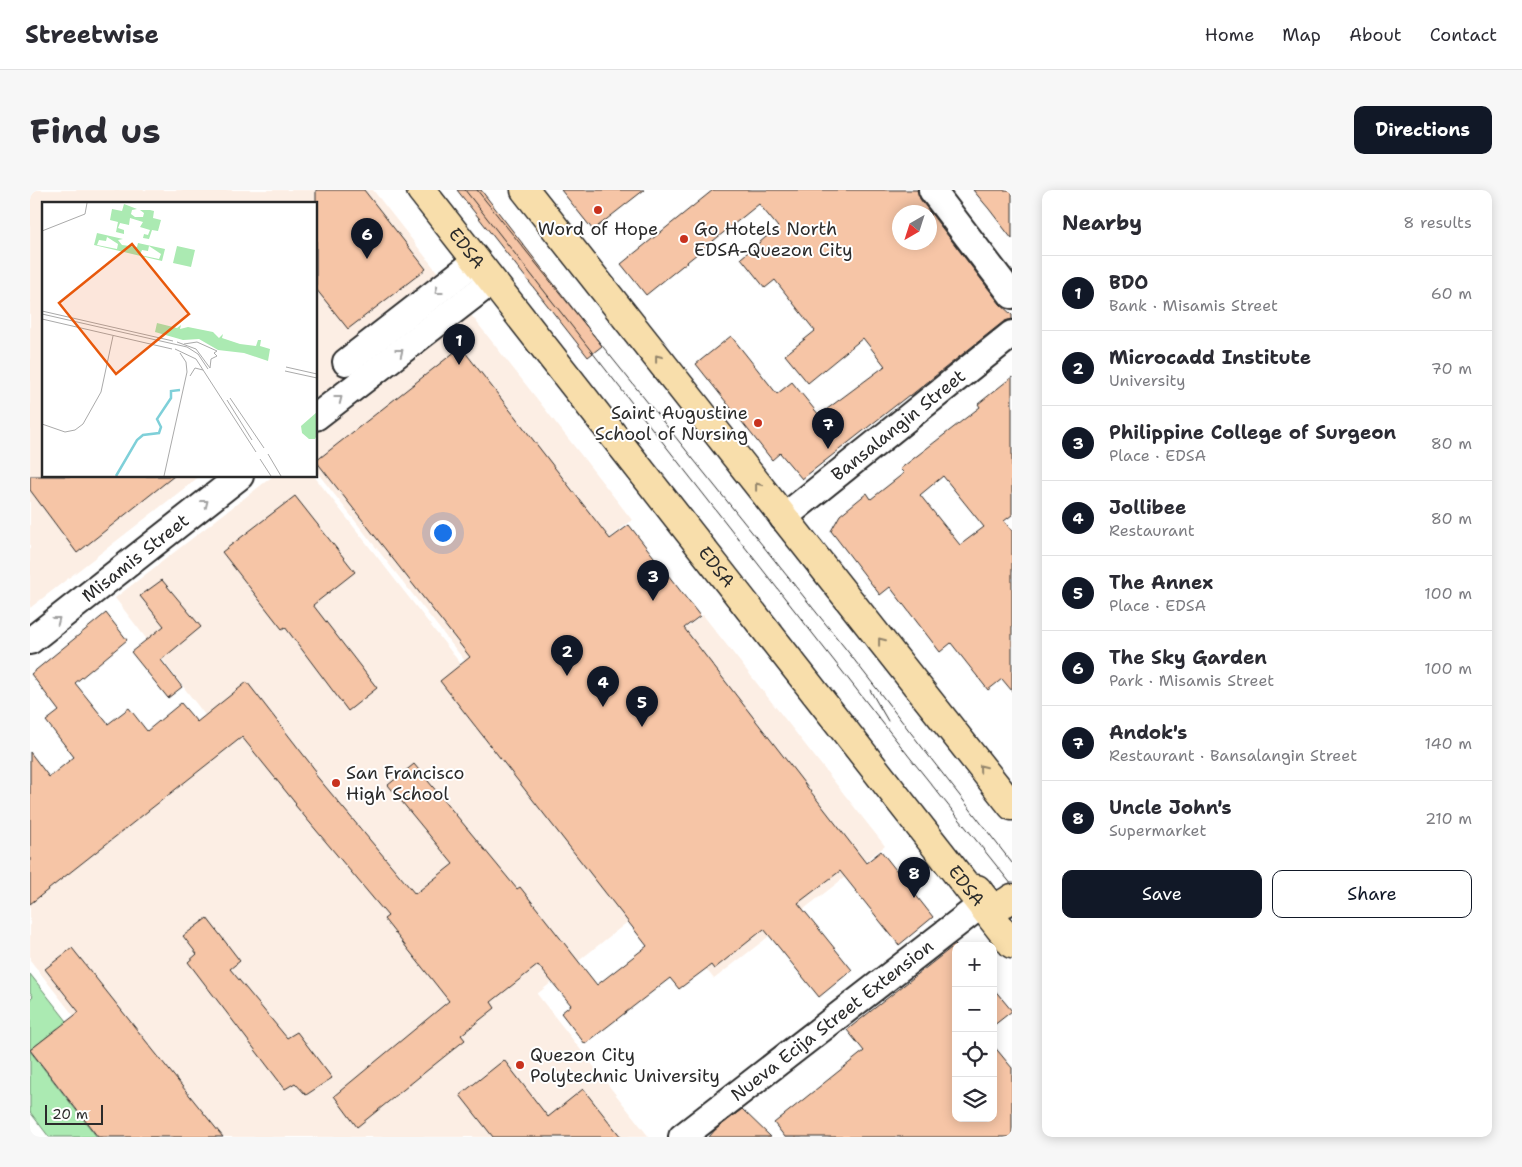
<!DOCTYPE html>
<html lang="en">
<head>
<meta charset="utf-8">
<style>
  body { margin:0; font-family:"Shantell Sans",sans-serif; background:#f7f7f7; color:#2b2b33 }
  .controls { position:absolute; right:15px; bottom:15px; display:grid; overflow:hidden; border-radius:10px; box-shadow:0 2px 12px #0003 }
  .controls button { width:45px; height:45px; display:grid; place-items:center; padding:0; border:0; border-bottom:1px solid #e1e1e2; background:#fff; color:#2b2b33; font:25px sans-serif }
  .compass { position:absolute; left:862px; top:15px; width:45px; height:45px; border-radius:50%; background:#fff; box-shadow:0 2px 12px #0003; rotate:219deg }
  .scale { position:absolute; left:15px; bottom:12px; width:58px; box-sizing:border-box; padding-left:5px; border:2px solid #2b2b2b; border-top:0; font-size:14px; line-height:18px; white-space:nowrap; color:#2b2b2b; -webkit-text-stroke:4px #fff; paint-order:stroke }
  .you { position:absolute; left:412px; top:342px; width:18px; height:18px; margin:-12px; border:4px solid #fff; border-radius:50%; background:#1a73e8; box-shadow:0 0 0 8px #1a73e833 }
  .badge { display:grid; place-items:center; width:32px; height:32px; border-radius:50%; background:#111827; color:#fff; font-size:16px; font-weight:700 }
  .pin { position:absolute; translate:-50% -41px; filter:drop-shadow(0 1px 2px #0008) }
  .pin::after { content:''; position:absolute; top:26px; width:18px; height:15px; background:inherit; clip-path:polygon(0 0,100% 0,50% 100%) }
  .list { margin:0; padding:0; list-style:none }
  h2 { display:flex; justify-content:space-between; align-items:center; height:65px; margin:0; padding:0 20px; font-size:21px }
  h2 small { font-size:16px; font-weight:400; color:#7c7c81 }
  .list li { display:grid; grid-template-columns:32px 1fr auto; gap:15px; align-items:center; box-sizing:border-box; height:75px; padding:0 20px; border-top:1px solid #e1e1e2 }
  .list b { display:block; font-size:19px; white-space:nowrap }
  .list p { margin:0; font-size:16px; white-space:nowrap; color:#7c7c81 }
  .list em { font-size:16px; font-style:normal; color:#7c7c81 }
  .actions { display:flex; gap:10px; padding:15px 20px }
  .actions a { flex:1; padding:11px 0; border:1px solid #111827; border-radius:10px; text-align:center; font-size:18px; color:#111827 }
  .actions .main { background:#111827; color:#fff }
  .icon { flex:none; width:28px; height:28px; fill:none; stroke:currentColor; stroke-width:2; stroke-linecap:round; stroke-linejoin:round }
  .map { position:relative; flex:none; width:982px; height:947px; overflow:hidden; border-radius:10px }
  header { display:flex; align-items:center; gap:30px; box-sizing:border-box; height:70px; padding:0 25px; background:#fff; border-bottom:1px solid #e1e1e2 }
  header strong { font-size:24px }
  nav { display:flex; gap:28px; margin-inline-start:auto; font-size:18px }
  .intro { display:flex; align-items:center; justify-content:space-between; box-sizing:border-box; height:120px; padding:0 30px }
  h1 { margin:0; font-size:35px }
  .button { padding:12px 22px; border-radius:10px; background:#111827; color:#fff; font-size:18px; font-weight:700 }
  main { display:flex; gap:30px; padding:0 30px }
  aside { flex:1; background:#fff; border-radius:10px; box-shadow:0 2px 12px #0003 }
  .map>svg:first-child { display:block }
</style>
</head>
<body>
<header>
<strong>Streetwise</strong>
<nav><a>Home</a><a>Map</a><a>About</a><a>Contact</a></nav>
</header>
<div class="intro"><h1>Find us</h1><a class="button">Directions</a></div>
<main>
<div class="map">
<svg width="982" height="947" viewBox="0 0 982 947">
  <rect width="100%" height="100%" fill="#fff"/>
  <filter id="ink" filterUnits="userSpaceOnUse"><feTurbulence type="fractalNoise" baseFrequency=".02" numOctaves="2"/><feDisplacementMap in="SourceGraphic" scale="10" xChannelSelector="R" yChannelSelector="G"/><feConvolveMatrix kernelMatrix="1 2 1 2 8 2 1 2 1" color-interpolation-filters="sRGB"/></filter>
  <g filter="url(#ink)">
    <path fill="#fceee4" d="M0 0H343L602 330 553 369 626 461 673 425 855 656 684 789 286 281V14H14V286H170L0 418Z
      M243 286H284L619 715 507 804 619 947H139L0 770V661L175 525 85 408Z"/>
    <path fill="#abeab2" stroke="#6b8a6e" d="M0 784 128 947H114L28 838 0 860V809L3 806 0 802Z
      M0 861 67 947H19L0 922Z"/>
    <path fill="#f6c5a6" stroke="#2b2b2b" fill-rule="evenodd" d="M286 0H334L396 79 318 139 286 99Z
      M427 0H451L572 156 558 167Z
      M531 0H614L563 40Z
      M683 0H887L890 9 970 114 982 125V129L973 132 880 206 879 205 772 289 750 263 742 270 666 174 701 146 747 204 762 192 789 225 855 176 833 148 778 193 755 165 785 141 745 90 735 98 711 68 748 37 729 14 616 105 591 74ZM870 22H900V52H870Z
      M943 0H982V49L959 19Z
      M431 157 580 349 599 335 670 426 654 438 836 673 851 661 903 727 869 755 810 681 768 713 822 780 789 807 734 739 684 779 681 775 649 799 640 788 555 854 531 823 541 815 508 775 461 812 465 818 431 845 435 850 327 937 304 906 419 811 354 729 358 726 265 615 266 614 212 547 0 714V562L19 587 44 567 16 531 29 521 1 484 76 423 97 450 45 493 78 534 99 518 117 541 151 513 167 532 217 492 286 581 284 583 385 704 423 674 358 595 384 574 487 699 490 697 567 795 617 756 410 491 440 467 286 271Z
      M982 187V325L974 331 982 341V501L972 489 958 500 921 453 910 462 860 397 850 405 801 341 810 325 837 303 841 309 874 283 870 279 950 217 948 214ZM913 286 954 337 930 355 890 305Z
      M0 286H144L47 363 0 300Z
      M265 306 325 382 283 415 347 498 318 521 255 437 252 439 192 362Z
      M132 390 171 437 131 470 152 497 138 508 101 462 134 436 110 406Z
      M177 728 210 771 200 779 257 848 267 842 302 888 276 905 265 893 255 899 158 772 167 764 153 746Z
      M926 754V928H963V855L982 878V947H755L744 933 834 861 817 840Z
      M42 758 123 860 193 947H68L0 860 49 822 15 779Z
      M963 798 982 821 963 836Z
      M474 870 518 927 553 899 591 947H463L430 905Z
      M712 919 741 947H679L685 940Z"/>
    <g fill="none" stroke-linecap="round" stroke-linejoin="round">
      <g stroke="#2b2b2b" stroke-width="30">
        <g id="minor">
          <path d="M902 0 982 105"/>
          <path d="M316 172 446 71"/>
          <path d="M286 227 462 91"/>
          <path id="s1" d="M753 328 982 144"/>
          <path id="s2" d="M0 451 210 286"/>
          <path id="s3" d="M652 947 951 715"/>
        </g>
      </g>
      <g stroke="#2b2b2b" stroke-width="31">
        <g id="highway">
          <path id="s4" d="M391 0 982 754"/>
          <path d="M495 0 982 616"/>
          <path d="M947 699C959 715 963 722 982 708"/>
        </g>
      </g>
      <use href="#minor" stroke="#fff" stroke-width="26"/>
      <use href="#highway" stroke="#f8deab" stroke-width="28"/>
      <path stroke="#2b2b2b" stroke-width="1" d="M435 0 881 569 982 695
        M447 0 815 458 982 673
        M840 500 858 531"/>
    </g>
    <defs><path id="oneway-chevron" d="M-2-3.5L2.5 0L-2 3.5" fill="none" stroke-width="1.6" stroke-linecap="round" stroke-linejoin="round" transform="scale(1.25)"/></defs>
    <g stroke="#a0a0a0">
      <use href="#oneway-chevron" transform="translate(408 101) rotate(142)"/>
      <use href="#oneway-chevron" transform="translate(370 162) rotate(-38)"/>
      <use href="#oneway-chevron" transform="translate(309 209) rotate(-38)"/>
      <use href="#oneway-chevron" transform="translate(175 313) rotate(-38)"/>
      <use href="#oneway-chevron" transform="translate(27 430) rotate(-38)"/>
    </g>
    <g stroke="#92846b">
      <use href="#oneway-chevron" transform="translate(628 168) rotate(-128)"/>
      <use href="#oneway-chevron" transform="translate(728 296) rotate(-128)"/>
      <use href="#oneway-chevron" transform="translate(851 451) rotate(-128)"/>
      <use href="#oneway-chevron" transform="translate(952 578) rotate(-129)"/>
    </g>
  </g>
  <g fill="#c8321e" stroke="#fff" stroke-width="2">
    <circle cx="568" cy="20" r="5"/>
    <circle cx="654" cy="49" r="5"/>
    <circle cx="728" cy="233" r="5"/>
    <circle cx="306" cy="593" r="5"/>
    <circle cx="490" cy="875" r="5"/>
  </g>
  <g text-anchor="middle" stroke-width="4" stroke-linejoin="round" paint-order="stroke">
    <g font-size="18" fill="#2b2b2b" stroke="#fff" text-anchor="start">
      <text x="568" y="45" text-anchor="middle">Word of Hope</text>
      <text x="664" y="45">Go Hotels North<tspan x="664" dy="21">EDSA-Quezon City</tspan></text>
      <text x="718" y="229" text-anchor="end">Saint Augustine<tspan x="718" dy="21">School of Nursing</tspan></text>
      <text x="316" y="589">San Francisco<tspan x="316" dy="21">High School</tspan></text>
      <text x="500" y="871">Quezon City<tspan x="500" dy="21">Polytechnic University</tspan></text>
    </g>
    <g font-size="18" fill="#2b2b2b" stroke="#fff">
      <text dy="6" stroke="none"><textPath href="#s4" startOffset="74">EDSA</textPath></text>
      <text dy="6" stroke="none"><textPath href="#s1" startOffset="148">Bansalangin Street</textPath></text>
      <text dy="6" stroke="none"><textPath href="#s2" startOffset="134">Misamis Street</textPath></text>
      <text dy="6" stroke="none"><textPath href="#s4" startOffset="479">EDSA</textPath></text>
      <text dy="6" stroke="none"><textPath href="#s4" startOffset="884">EDSA</textPath></text>
      <text dy="6" stroke="none"><textPath href="#s3" startOffset="190">Nueva Ecija Street Extension</textPath></text>
    </g>
  </g>
  <g transform="translate(12 12)">
    <rect width="275" height="275" fill="#fff"/>
    <path d="M82 2 95 7 90 8 89 12 93 15H101L102 11 98 8H108L112 9 111 16 119 18 116 29 110 28 107 37 101 36 102 32 106 33 108 28 98 25 101 20 88 16 87 23 78 21 76 26 82 28V32L74 30 76 20 68 18 70 7 80 9ZM55 31 81 37 76 38 80 43 95 45 96 41 123 47 120 59 52 43ZM65 35 76 42 75 47 55 43 57 38 64 39ZM107 44 119 52 117 57 98 53 100 48 106 49ZM135 44 153 48 149 65 131 61ZM115 121 135 126 139 123 138 127 146 125 171 130 177 136 181 132 180 136 198 142 214 144 216 138H219L218 144 228 147 226 159 202 151 176 148 157 137 141 138 113 130ZM275 210V233L273 237H267L260 231 259 224Z" fill="#abeab2" fill-rule="evenodd"/>
    <path fill="none" stroke="#7fd0d9" stroke-width="2.5" d="M74 274 95 238 101 233 117 231 119 225 115 217 129 196V189L138 188"/>
    <path fill="none" stroke="#aaa" stroke-width="1" d="M0 29 43 12 45 1M0 109 131 139M0 112 145 145 156 152 166 167M0 117 130 147M135 140 154 147 168 166M142 142 155 140 175 149 172 151 175 154 169 157 168 166M133 147 154 157 214 250M244 165 275 172M243 169 275 176M148 174 153 166 161 168M188 196 222 246M185 198 210 238M0 222 23 230 33 228 41 222 59 190 71 134M226 252 239 274M218 257 229 274M122 274 145 170 144 160 138 151"/>
    <path fill="#e8590c" fill-opacity="0.15" stroke="#e8590c" stroke-width="2.5" d="M90 42 147 112 74 172 17 101Z"/>
    <rect width="275" height="275" fill="none" stroke="#2b2b2b" stroke-width="2.5"/>
  </g>
</svg>
<div class="controls">
<button>+</button>
<button>−</button>
<button><svg class="icon" aria-label="locate" viewBox="0 0 24 24"><circle cx="12" cy="12" r="6"/><path d="M12 2v4M12 18v4M2 12h4M18 12h4"/></svg></button>
<button><svg class="icon" aria-label="layers" viewBox="0 0 24 24"><path d="M12 4l9 5-9 5-9-5zM3 14l9 5 9-5"/></svg></button>
</div>
<svg class="compass" viewBox="-18 -18 36 36"><path d="M0-13l5 13h-10z" fill="#e53935"/><path d="M0 13l5-13h-10z" fill="#7c7c81"/></svg>
<div class="scale">20 m</div>
<div class="you"></div>
<div class="pin badge" style="left:429px;top:175px">1</div>
<div class="pin badge" style="left:537px;top:486px">2</div>
<div class="pin badge" style="left:623px;top:411px">3</div>
<div class="pin badge" style="left:573px;top:517px">4</div>
<div class="pin badge" style="left:612px;top:537px">5</div>
<div class="pin badge" style="left:337px;top:69px">6</div>
<div class="pin badge" style="left:798px;top:259px">7</div>
<div class="pin badge" style="left:884px;top:708px">8</div>
</div>
<aside>
<h2>Nearby<small>8 results</small></h2>
<ul class="list">
<li><span class="badge">1</span><div><b>BDO</b><p>Bank · Misamis Street</p></div><em>60 m</em></li>
<li><span class="badge">2</span><div><b>Microcadd Institute</b><p>University</p></div><em>70 m</em></li>
<li><span class="badge">3</span><div><b>Philippine College of Surgeon</b><p>Place · EDSA</p></div><em>80 m</em></li>
<li><span class="badge">4</span><div><b>Jollibee</b><p>Restaurant</p></div><em>80 m</em></li>
<li><span class="badge">5</span><div><b>The Annex</b><p>Place · EDSA</p></div><em>100 m</em></li>
<li><span class="badge">6</span><div><b>The Sky Garden</b><p>Park · Misamis Street</p></div><em>100 m</em></li>
<li><span class="badge">7</span><div><b>Andok's</b><p>Restaurant · Bansalangin Street</p></div><em>140 m</em></li>
<li><span class="badge">8</span><div><b>Uncle John's</b><p>Supermarket</p></div><em>210 m</em></li>
</ul>
<div class="actions"><a class="main">Save</a><a>Share</a></div>
</aside>
</main>
</body>
</html>
